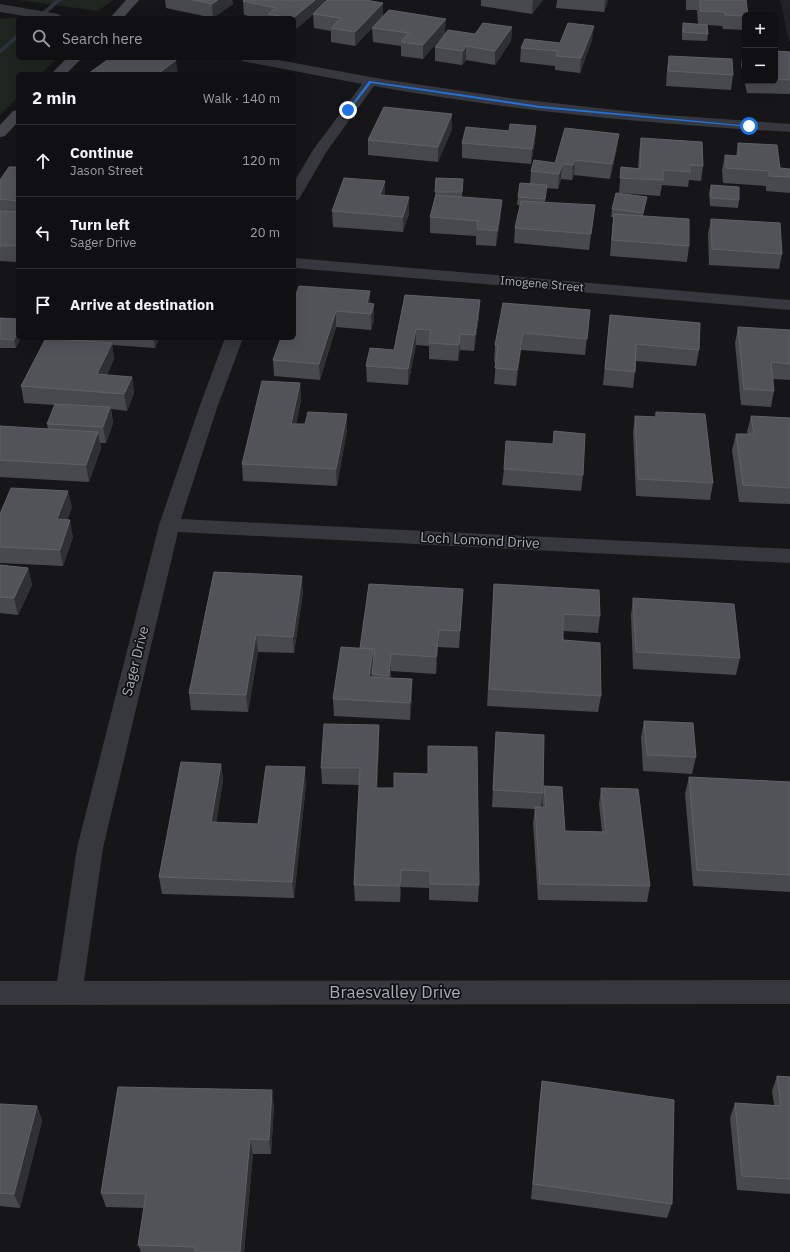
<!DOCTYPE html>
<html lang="en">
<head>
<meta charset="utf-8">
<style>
  body { margin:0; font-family:"IBM Plex Sans",sans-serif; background:#1e1e20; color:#f1f3f6 }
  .controls { position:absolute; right:12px; top:12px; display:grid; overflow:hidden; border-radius:6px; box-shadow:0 4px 16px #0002 }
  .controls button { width:36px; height:36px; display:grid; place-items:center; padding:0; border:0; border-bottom:1px solid #303032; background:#101012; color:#f1f3f6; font:20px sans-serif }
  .stop { position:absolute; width:12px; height:12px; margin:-9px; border:3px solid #1a73e8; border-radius:50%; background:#fff }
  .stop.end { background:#1a73e8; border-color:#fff; box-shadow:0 1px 4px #0008 }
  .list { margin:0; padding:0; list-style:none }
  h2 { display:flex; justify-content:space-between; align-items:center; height:52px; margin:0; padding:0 16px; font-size:17px }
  h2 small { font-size:13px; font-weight:400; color:#9c9d9f }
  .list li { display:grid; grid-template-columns:26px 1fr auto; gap:12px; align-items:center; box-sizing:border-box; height:72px; padding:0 16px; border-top:1px solid #303032 }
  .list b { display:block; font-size:15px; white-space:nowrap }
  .list p { margin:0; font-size:13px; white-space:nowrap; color:#9c9d9f }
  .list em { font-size:13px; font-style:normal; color:#9c9d9f }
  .icon { flex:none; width:22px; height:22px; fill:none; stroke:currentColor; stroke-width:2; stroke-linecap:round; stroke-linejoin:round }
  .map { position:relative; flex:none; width:790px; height:1252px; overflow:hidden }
  .search { position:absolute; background:#101012; box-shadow:0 4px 16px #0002; left:16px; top:16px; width:280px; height:44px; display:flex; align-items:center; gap:10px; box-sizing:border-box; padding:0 14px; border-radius:6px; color:#9c9d9f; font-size:15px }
  .panel { position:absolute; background:#101012; box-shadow:0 4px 16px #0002; left:16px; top:72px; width:280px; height:268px; border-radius:6px }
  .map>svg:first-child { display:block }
</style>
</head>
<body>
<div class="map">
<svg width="790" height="1252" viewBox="0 0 790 1252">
  <rect width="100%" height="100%" fill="#161618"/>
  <path fill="#222225" d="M780 0H790V41H789Z"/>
  <path fill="#1e261f" d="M18 0H113L98 11Z
    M14 18 18 19V58H57L41 74H18V97L0 115V19Z"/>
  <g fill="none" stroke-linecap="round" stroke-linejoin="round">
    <path fill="#2c353c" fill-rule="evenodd" d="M56 0H62L41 18H35Z
      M18 33V38L0 54V49Z"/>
    <path fill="#37383d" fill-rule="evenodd" d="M0 4 58 14 64 18H36L0 12Z
      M240 58H267L382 79 517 99 653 114 790 124V132C651 124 512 111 374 86L327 151 299 199 294 201V182L313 150 362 84 247 62 242 61Z
      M294 258 790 300V310L294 268Z
      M225 338H243L217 408 181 519 790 549V563L178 532 103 848 84 981 790 980V1004L0 1005V981H57L77 848 159 525 199 408Z"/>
    <path fill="#45474d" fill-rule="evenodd" d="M126 0H139L123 18H110Z
      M67 58H82L66 74H51Z
      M18 110V122L5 136 0 137V125L13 111Z"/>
  </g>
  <path fill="#47494d" d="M165 0H232L233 4 213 18 166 8Z
    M245 0H325V2L383 3V16L445 33 423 59 401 56V46L373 42 372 28 355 46 331 42V31L314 28 313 15 294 18H259L244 15 243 1Z
    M481 0H543L532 14 481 6Z
    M557 0H608L604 12 556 8Z
    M686 0H746L745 15V30L723 29 722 26 708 25V34L707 41 682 40V30L683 23 698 24 697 10H686Z
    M512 27 511 41 495 65 466 60 462 65 435 61V47L475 34Z
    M592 40 580 73 555 70V66L520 62 521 48 560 43Z
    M743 50H745V81H775V51L790 52V94L747 93 741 65Z
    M669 56 733 75 731 90 666 86 667 70Z
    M452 114V129L438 162 368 155V140Z
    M536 126 535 141 531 164 462 158V143L509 131Z
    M641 138 703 166 701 181 689 180 688 187 662 185 660 196 619 193 621 167 638 168 639 152Z
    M738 143 780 168 790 169V193L766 191V186L723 183 722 170 725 155 736 156Z
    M617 149 610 179 574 175 572 180 561 179 558 189 546 188 545 202 593 220 589 250 514 243 515 228 520 205H517L518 197 530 184 531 171 555 163Z
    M18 150V161L16 152Z
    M18 167V262L0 261V180Z
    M436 178 463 179 462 197 501 215 496 246 476 245V236L430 233V217L435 196Z
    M385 181V196L409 213 403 232 333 227 332 211Z
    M711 185 739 200 738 208 710 206 709 193Z
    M645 205 643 216 689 246 687 262 610 256 613 217H611L612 209Z
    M711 219 782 254 779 269 709 265 708 234Z
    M405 295 480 300 479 316 474 351 460 350 458 361 429 359V346L416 345 408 385 367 382 366 366 394 350Z
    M294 300 370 303 374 320 371 330 336 327 320 380 274 376 273 360Z
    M503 303 590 310 585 355 521 350 516 386 494 384 496 362H494L495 345Z
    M610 315 699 350 696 366 636 361 635 372 633 388 603 385Z
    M0 318 18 319 16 348H0Z
    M738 327 790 330V380L773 379 774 391 771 407 741 405 735 343Z
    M61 338H159L155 348 112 345 114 359 107 375 132 377 134 393 127 411 111 409 113 423 106 443H100L101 448 89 482 0 477V426L48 429 47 424 55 405 24 403 21 386 61 339Z
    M300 383 301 400 296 424 347 430 337 486 243 481 242 464Z
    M656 412 713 483 710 500 636 496 633 432 635 416 655 417Z
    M751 416 790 418V504L739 502 732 450 736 434H748L747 432Z
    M504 469 583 475 581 491 502 485Z
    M72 507 67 520 73 537 63 566 0 563V514Z
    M0 565 28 568 32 585 18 615 0 613Z
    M369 584 463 589 459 648 438 647 436 674 391 671V678L412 696 410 720 334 716 333 699 360 649Z
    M494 584 600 616 598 633 563 631V640L601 696 598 712 487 706Z
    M303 592 294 653 258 652 248 712 191 710 189 693Z
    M633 598 740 658 736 675 633 669 631 615Z
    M644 721 696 757 692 774 643 771 641 737Z
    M379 725V742L377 788 479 885 478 902 429 900V888L401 887 400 902 355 901 354 885 360 785 322 784 321 768Z
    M496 732 543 793 541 807H543L542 803 544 786 565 831 602 832 599 804 601 788 650 886 647 902 538 900 533 823 535 809 492 807Z
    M221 764 223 780 216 823 258 824 306 784 294 898 162 894 159 877Z
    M689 777 790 782V892L693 886 685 794Z
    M777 1076 790 1077V1194L737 1190 730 1118 735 1103 774 1105 772 1091Z
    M542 1081 672 1204 667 1218 531 1199 540 1096Z
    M0 1104 37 1106 42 1121 20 1208 0 1206Z
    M274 1105 271 1154H253L244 1252H141L138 1245 144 1208 106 1207 101 1193Z"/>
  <path fill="#2f3033" d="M218 0H232L233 4 213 18 212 4Z
    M315 0H325L326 5 313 14V15L294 31V18H293Z
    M533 0H543L532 14Z
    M605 0H608L604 12Z
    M383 3V17L355 46V32Z
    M446 19 445 33 423 59V45Z
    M594 26 592 40 580 73 581 58Z
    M512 27 511 41 495 65V51Z
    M466 46V60L462 65 463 51Z
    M176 60 178 74H158Z
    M452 114V129L438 162V147Z
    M536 126 535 141 531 164 532 149Z
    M619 134 617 149 610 179 612 164Z
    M575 160 574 175 572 180 573 165Z
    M562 164 561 179 558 189 559 174Z
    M385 181V196L380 195Z
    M409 197V213L403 232V217Z
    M502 200 501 215 496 246 497 231Z
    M370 291V307L367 303Z
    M480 300 479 316 474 351 475 335Z
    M374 304V320L371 330V314Z
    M336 311V327L320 380 319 364Z
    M416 329V345L408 385V369Z
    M18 331V338H21L16 348 14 340Z
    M523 333 521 350 516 386 517 370Z
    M460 334V350L458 361 459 345Z
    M153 338H159L155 348Z
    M112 343 114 359 100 390 97 374Z
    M132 377 134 393 127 411 124 394Z
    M300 383 301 400 292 440 291 424Z
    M110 407 113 423 106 443 103 427Z
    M347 414V430L337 486 336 469Z
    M98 432 101 448 89 482 86 465Z
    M68 491 72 507 61 536 57 519Z
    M70 520 73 537 63 566 60 550Z
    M28 568 32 585 18 615 14 598Z
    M302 576 303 592 294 653 293 637Z
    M439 630 438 647 436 674V657Z
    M256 635 258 652 248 712 246 695Z
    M373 649V666L370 694 369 677Z
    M391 654V671L389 692V676Z
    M412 679V696L410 720V703Z
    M379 725V742L377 804 376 788Z
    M221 764 223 780 214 839 211 822Z
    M305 767 306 784 294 898 292 882Z
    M401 870V887L400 902V886Z
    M272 1090 274 1105 271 1154 269 1140Z
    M37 1106 42 1121 20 1208 14 1194Z
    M250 1139 253 1154 244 1252H240Z"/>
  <path fill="#525359" stroke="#5f6168" d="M193 0H218L212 4Z
    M245 0H315L293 18H289L268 14 276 8 243 1Z
    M327 0H365L383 3 355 32 331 28 341 18 313 14Z
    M700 0H746L748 15H745V16L725 15V12L700 11Z
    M389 10 446 19 423 45 401 42 409 33 372 28Z
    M483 23 512 27 495 51 466 46 463 51 435 47 448 30 475 34Z
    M568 23 594 26 581 58 556 56 558 51 521 48 525 39 560 43Z
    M683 23 707 25 708 34 683 32Z
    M743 50H745V58Z
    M775 51 790 52V80L775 79Z
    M669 56 732 59 733 75 668 71Z
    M110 58 146 59 147 58H167L176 60 158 74H88Z
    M384 107 452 114 438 147 368 140Z
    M510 124 536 126 532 149 462 143 466 127 509 131Z
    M565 128 619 134 612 164 575 160 573 165 562 164 559 174 531 171 534 160 555 163Z
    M641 138 702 142 703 166 690 165V172L663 170V180L620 178 621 167 640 169Z
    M738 143 777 145 780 168 790 169V177L769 176V171L726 168 725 155 739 156Z
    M9 167H18V201L0 199V180Z
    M344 178 385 181 380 195 409 197 403 217 332 211Z
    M436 178 463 179 462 192H435Z
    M520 183 547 185 545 199 518 197Z
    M711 185 739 187V200L711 198Z
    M616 193 647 197 643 213 612 209Z
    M436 195 502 200 497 231 477 229 478 221 430 217Z
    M521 201 595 205 591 234 515 228Z
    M0 211 18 212V246H0Z
    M614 214 689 219V246L612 240Z
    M711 219 780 223 782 254 712 249Z
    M299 286 370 291 367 303 374 304 371 314 336 311 319 364 273 360 281 338H294V300Z
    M405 295 480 300 475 335 460 334 459 345 429 343 431 330 416 329 408 369 366 366 370 348 394 350Z
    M503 303 590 310 587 339 523 333 517 370 495 368 498 346 495 345Z
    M610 315 700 323 699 350 636 344 635 372 605 369Z
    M0 318 18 319V331L14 340 0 339Z
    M738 327 790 330V364L771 362 774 391 744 389Z
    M46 338 112 343 97 374 132 377 124 394 21 386Z
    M262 381 300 383 291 424H305L308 412 347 414 336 469 242 464Z
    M55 404 110 407 103 427 47 424Z
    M656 412 705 414 713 483 638 479 635 416 656 417Z
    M751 416 790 418V488L743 485 736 434H754Z
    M0 426 98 432 86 465 0 460Z
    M554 431 585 434 583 475 504 469 506 441 553 444Z
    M11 488 68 491 57 519 70 520 60 550 0 547V514Z
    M0 565 28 568 14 598 0 597Z
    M214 572 302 576 293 637 256 635 246 695 189 693Z
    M369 584 463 589 460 631 439 630 436 657 391 654 389 676 372 674 375 649 360 648Z
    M494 584 599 590 600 616 563 614V640L600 643 601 696 489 689Z
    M633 598 734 604 740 658 636 652Z
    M341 647 373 649 369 677 412 679 410 703 333 699Z
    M644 721 693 723 696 757 647 755Z
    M324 724 379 725 376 788H394V773L428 774V746L477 747 479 885 430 884V871L401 870 400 886 354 885 360 768H321Z
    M496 732 544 735 543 793 493 790Z
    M181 762 221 764 211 822 258 824 266 766 305 767 292 882 159 877Z
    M689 777 790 782V875L697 870Z
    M544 786 562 787 565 831 606 832 601 788 638 789 650 886 540 884 535 807H546Z
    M777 1076 790 1077V1179L742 1176 735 1103 781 1106Z
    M542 1081 674 1100 672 1204 533 1184Z
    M118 1087 272 1090 269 1140 250 1139 240 1252H195V1247L138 1245 146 1194 101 1193Z
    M0 1104 37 1106 14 1194 0 1193Z"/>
  <path fill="#1a73e8" d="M369 81 540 106 751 126 749 127 540 108 371 83 349 111H347Z"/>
  <g text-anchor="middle" stroke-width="3.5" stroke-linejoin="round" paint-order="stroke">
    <g font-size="12" fill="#a8adb8" stroke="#111113">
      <text transform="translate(542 284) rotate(5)" y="4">Imogene Street</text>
    </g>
    <g font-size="14" fill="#a8adb8" stroke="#111113">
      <text transform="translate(480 540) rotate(3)" y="5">Loch Lomond Drive</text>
      <text transform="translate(135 661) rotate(-76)" y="5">Sager Drive</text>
    </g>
    <g font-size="17" fill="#a8adb8" stroke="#111113">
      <text x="395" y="998">Braesvalley Drive</text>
    </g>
  </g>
</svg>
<div class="controls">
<button>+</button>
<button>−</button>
</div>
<div class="stop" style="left:749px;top:126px"></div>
<div class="stop end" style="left:348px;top:110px"></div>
<div class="search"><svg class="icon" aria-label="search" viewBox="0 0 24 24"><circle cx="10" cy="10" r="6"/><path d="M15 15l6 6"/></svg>Search here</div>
<section class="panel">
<h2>2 min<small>Walk · 140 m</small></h2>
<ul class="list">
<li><svg class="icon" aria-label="ahead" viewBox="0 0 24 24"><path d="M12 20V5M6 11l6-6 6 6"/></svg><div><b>Continue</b><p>Jason Street</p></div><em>120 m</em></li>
<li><svg class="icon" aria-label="left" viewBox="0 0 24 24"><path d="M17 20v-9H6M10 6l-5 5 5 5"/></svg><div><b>Turn left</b><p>Sager Drive</p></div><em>20 m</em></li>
<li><svg class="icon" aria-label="arrive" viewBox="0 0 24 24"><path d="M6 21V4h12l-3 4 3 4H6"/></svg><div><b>Arrive at destination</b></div></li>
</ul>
</section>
</div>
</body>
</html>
